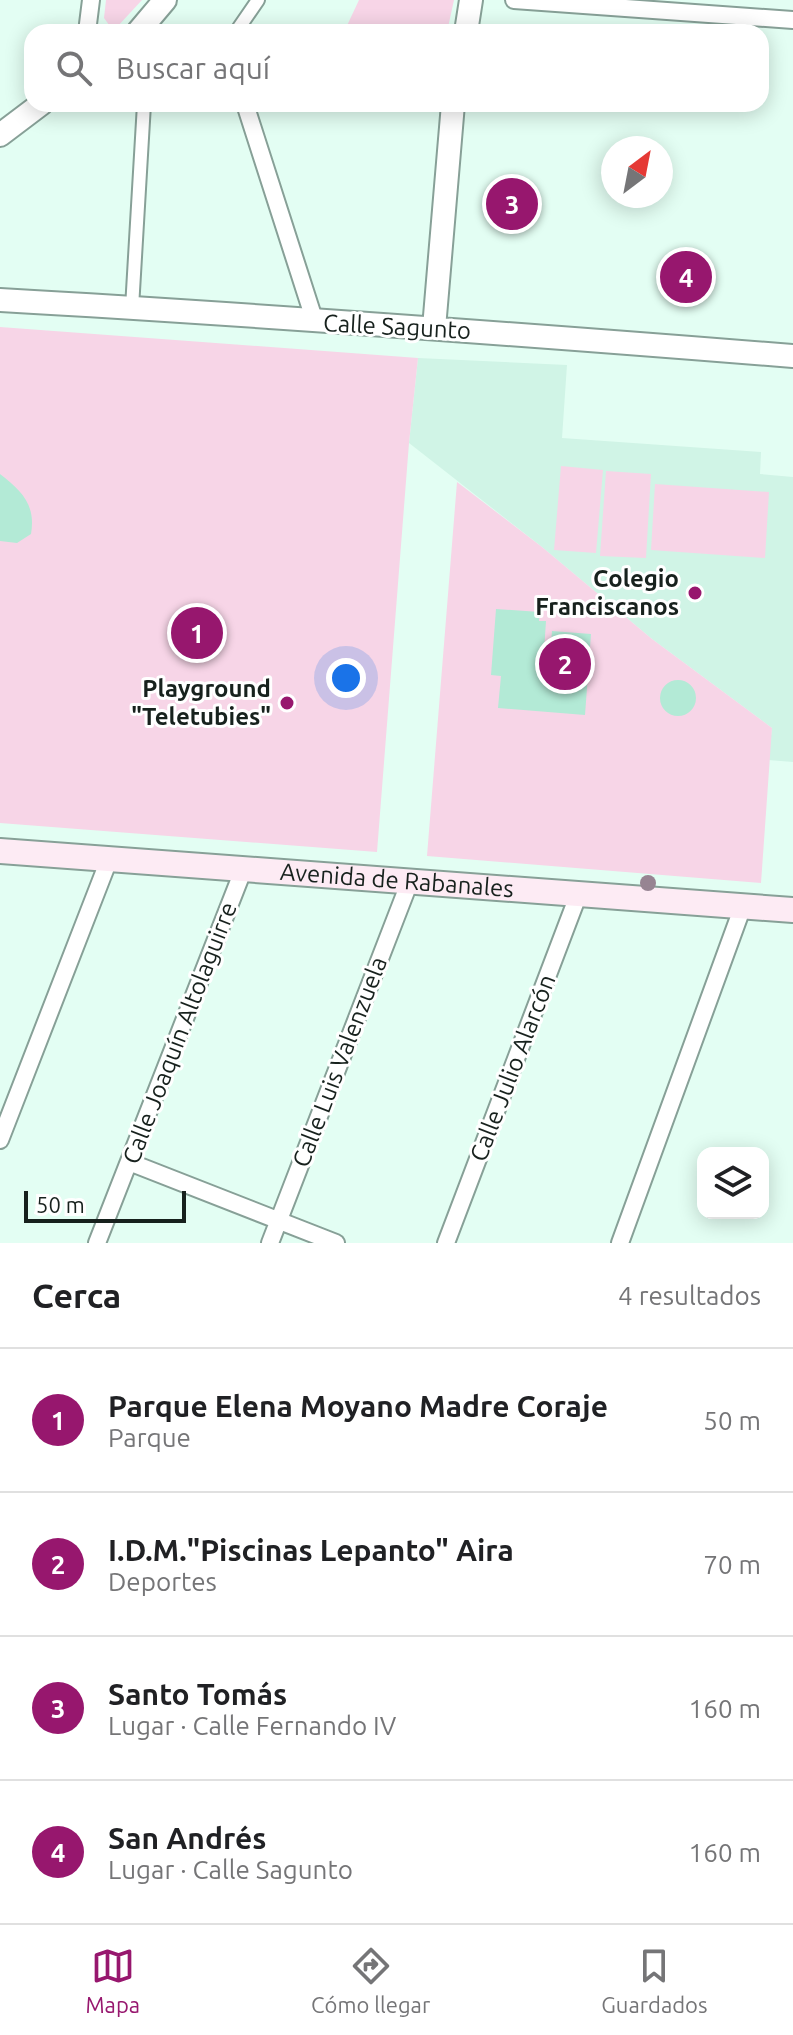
<!DOCTYPE html>
<html lang="es">
<head>
<meta charset="utf-8">
<style>
  body { margin:0; font-family:Ubuntu,sans-serif; background:#f2f2f2; color:#202124 }
  .controls { position:absolute; right:24px; bottom:24px; display:grid; overflow:hidden; border-radius:16px; box-shadow:0 4px 20px #0003 }
  .controls button { width:72px; height:72px; display:grid; place-items:center; padding:0; border:0; border-bottom:2px solid #e0e0e0; background:#fff; color:#202124; font:40px sans-serif }
  .compass { position:absolute; left:601px; top:136px; width:72px; height:72px; border-radius:50%; background:#fff; box-shadow:0 4px 20px #0003; rotate:32deg }
  .scale { position:absolute; left:24px; bottom:20px; width:162px; box-sizing:border-box; padding-left:8px; border:4px solid #17211d; border-top:0; font-size:22px; line-height:28px; white-space:nowrap; color:#17211d; -webkit-text-stroke:6px #fff; paint-order:stroke }
  .you { position:absolute; left:346px; top:678px; width:28px; height:28px; margin:-20px; border:6px solid #fff; border-radius:50%; background:#1a73e8; box-shadow:0 0 0 12px #1a73e833 }
  .badge { display:grid; place-items:center; width:52px; height:52px; border-radius:50%; background:#97176e; color:#fff; font-size:26px; font-weight:700 }
  .pin { position:absolute; translate:-50% -50%; border:4px solid #fff; box-shadow:0 2px 8px #0006 }
  .list { margin:0; padding:0; list-style:none }
  h2 { display:flex; justify-content:space-between; align-items:center; height:104px; margin:0; padding:0 32px; font-size:34px }
  h2 small { font-size:26px; font-weight:400; color:#757577 }
  .list li { display:grid; grid-template-columns:52px 1fr auto; gap:24px; align-items:center; box-sizing:border-box; height:144px; padding:0 32px; border-top:2px solid #e0e0e0 }
  .list b { display:block; font-size:30px; white-space:nowrap }
  .list p { margin:0; font-size:26px; white-space:nowrap; color:#757577 }
  .list em { font-size:26px; font-style:normal; color:#757577 }
  .icon { flex:none; width:44px; height:44px; fill:none; stroke:currentColor; stroke-width:2; stroke-linecap:round; stroke-linejoin:round }
  .map { position:relative; flex:none; width:793px; height:1243px; overflow:hidden }
  .search { position:absolute; background:#fff; box-shadow:0 4px 20px #0003; left:24px; right:24px; top:24px; height:88px; display:flex; align-items:center; gap:20px; box-sizing:border-box; padding:0 28px; border-radius:24px; color:#757577; font-size:30px }
  .sheet { height:680px; background:#fff }
  nav { display:flex; justify-content:space-around; align-items:center; box-sizing:border-box; height:112px; border-top:2px solid #e0e0e0; background:#fff; font-size:22px; color:#757577 }
  nav a { display:grid; justify-items:center; gap:4px }
  nav .on { color:#97176e }
  .map>svg:first-child { display:block }
</style>
</head>
<body>
<div class="map">
<svg width="793" height="1243" viewBox="0 0 793 1243">
  <rect width="100%" height="100%" fill="#e3fef3"/>
  <path fill="#d0f4e6" d="M418 358 567 365 562 438 761 452 760 474 793 477V762L768 760 772 728 652 639 542 547 409 443Z"/>
  <path fill="#f7d5e7" d="M106 0H142L117 27 112 29 104 18Z
    M359 0H454L447 32H344Z
    M0 327 418 358 409 443 377 852 0 823Z
    M561 466 603 470 596 553 554 550Z
    M606 471 651 474 646 558 600 556Z
    M457 482 542 547 652 639 772 728 761 883 427 856Z
    M655 484 769 492 765 558 651 550Z"/>
  <path fill="#b3ead6" d="M0 474C22 491 36 505 31 534L17 543 0 541Z
    M496 609 540 612 539 621H546L542 681H548L552 631 591 634 585 715 498 708 501 676 491 675Z
    M660 698a18 18 0 1 1 36 0a18 18 0 1 1-36 0Z"/>
  <g fill="none" stroke-linecap="round" stroke-linejoin="round">
    <g stroke="#87a097" stroke-width="16">
      <path id="pedestrian" d="M236 32 258 0
        M132 308 144 104"/>
    </g>
    <g stroke="#87a097" stroke-width="20">
      <path id="minor" d="M514 0 793 20
        M87 32 91 0
        M245 104 315 322
        M0 1140 110 857
        M129 1162 336 1243
        M97 1243 244 868
        M270 1243 410 881
        M446 1243 579 893
        M620 1243 743 906"/>
    </g>
    <g stroke="#87a097" stroke-width="26">
      <path id="tertiary" d="M138 32 165 0
        M466 32 471 0
        M0 135 41 104
        M0 300C265 315 529 335 793 356
        M434 328 453 104"/>
    </g>
    <g stroke="#87a097" stroke-width="28">
      <g id="secondary">
        <path id="s1" d="M0 851 793 910"/>
      </g>
    </g>
    <use href="#pedestrian" stroke="#fff" stroke-width="12"/>
    <use href="#minor" stroke="#fff" stroke-width="16"/>
    <use href="#tertiary" stroke="#fff" stroke-width="22"/>
    <use href="#secondary" stroke="#fdebf4" stroke-width="24"/>
  </g>
  <circle fill="#978492" cx="648" cy="883" r="8"/>
  <g fill="#97176e" stroke="#fff" stroke-width="3">
    <circle cx="695" cy="593" r="8"/>
    <circle cx="287" cy="703" r="8"/>
  </g>
  <g text-anchor="middle" stroke-width="6" stroke-linejoin="round" paint-order="stroke">
    <g font-size="24" fill="#17211d" stroke="#fff">
      <text transform="translate(397 327) rotate(3)" y="8">Calle Sagunto</text>
      <text dy="8" stroke="none"><textPath href="#s1" startOffset="398">Avenida de Rabanales</textPath></text>
      <text transform="translate(180 1033) rotate(-69)" y="8">Calle Joaquín Altolaguirre</text>
      <text transform="translate(340 1062) rotate(-69)" y="8">Calle Luis Valenzuela</text>
      <text transform="translate(513 1068) rotate(-69)" y="8">Calle Julio Alarcón</text>
    </g>
    <g font-size="24" font-weight="bold" fill="#17211d" stroke="#fff" text-anchor="end">
      <text x="679" y="587">Colegio<tspan x="679" dy="28">Franciscanos</tspan></text>
      <text x="271" y="697">Playground<tspan x="271" dy="28">"Teletubies"</tspan></text>
    </g>
  </g>
</svg>
<div class="controls">
<button><svg class="icon" aria-label="layers" viewBox="0 0 24 24"><path d="M12 4l9 5-9 5-9-5zM3 14l9 5 9-5"/></svg></button>
</div>
<svg class="compass" viewBox="-18 -18 36 36"><path d="M0-13l5 13h-10z" fill="#e53935"/><path d="M0 13l5-13h-10z" fill="#757577"/></svg>
<div class="scale">50 m</div>
<div class="you"></div>
<div class="pin badge" style="left:197px;top:633px">1</div>
<div class="pin badge" style="left:565px;top:664px">2</div>
<div class="pin badge" style="left:512px;top:204px">3</div>
<div class="pin badge" style="left:686px;top:277px">4</div>
<div class="search"><svg class="icon" aria-label="search" viewBox="0 0 24 24"><circle cx="10" cy="10" r="6"/><path d="M15 15l6 6"/></svg>Buscar aquí</div>
</div>
<section class="sheet">
<h2>Cerca<small>4 resultados</small></h2>
<ul class="list">
<li><span class="badge">1</span><div><b>Parque Elena Moyano Madre Coraje</b><p>Parque</p></div><em>50 m</em></li>
<li><span class="badge">2</span><div><b>I.D.M.&quot;Piscinas Lepanto&quot; Aira</b><p>Deportes</p></div><em>70 m</em></li>
<li><span class="badge">3</span><div><b>Santo Tomás</b><p>Lugar · Calle Fernando IV</p></div><em>160 m</em></li>
<li><span class="badge">4</span><div><b>San Andrés</b><p>Lugar · Calle Sagunto</p></div><em>160 m</em></li>
</ul>
</section>
<nav>
<a class="on"><svg class="icon" aria-label="map" viewBox="0 0 24 24"><path d="M3 6l6-2 6 2 6-2v14l-6 2-6-2-6 2zM9 4v14M15 6v14"/></svg>Mapa</a>
<a><svg class="icon" aria-label="directions" viewBox="0 0 24 24"><path d="M12 3l9 9-9 9-9-9zM9 14v-3h6M13 9l2 2-2 2"/></svg>Cómo llegar</a>
<a><svg class="icon" aria-label="saved" viewBox="0 0 24 24"><path d="M7 4h10v16l-5-4-5 4z"/></svg>Guardados</a>
</nav>
</body>
</html>
